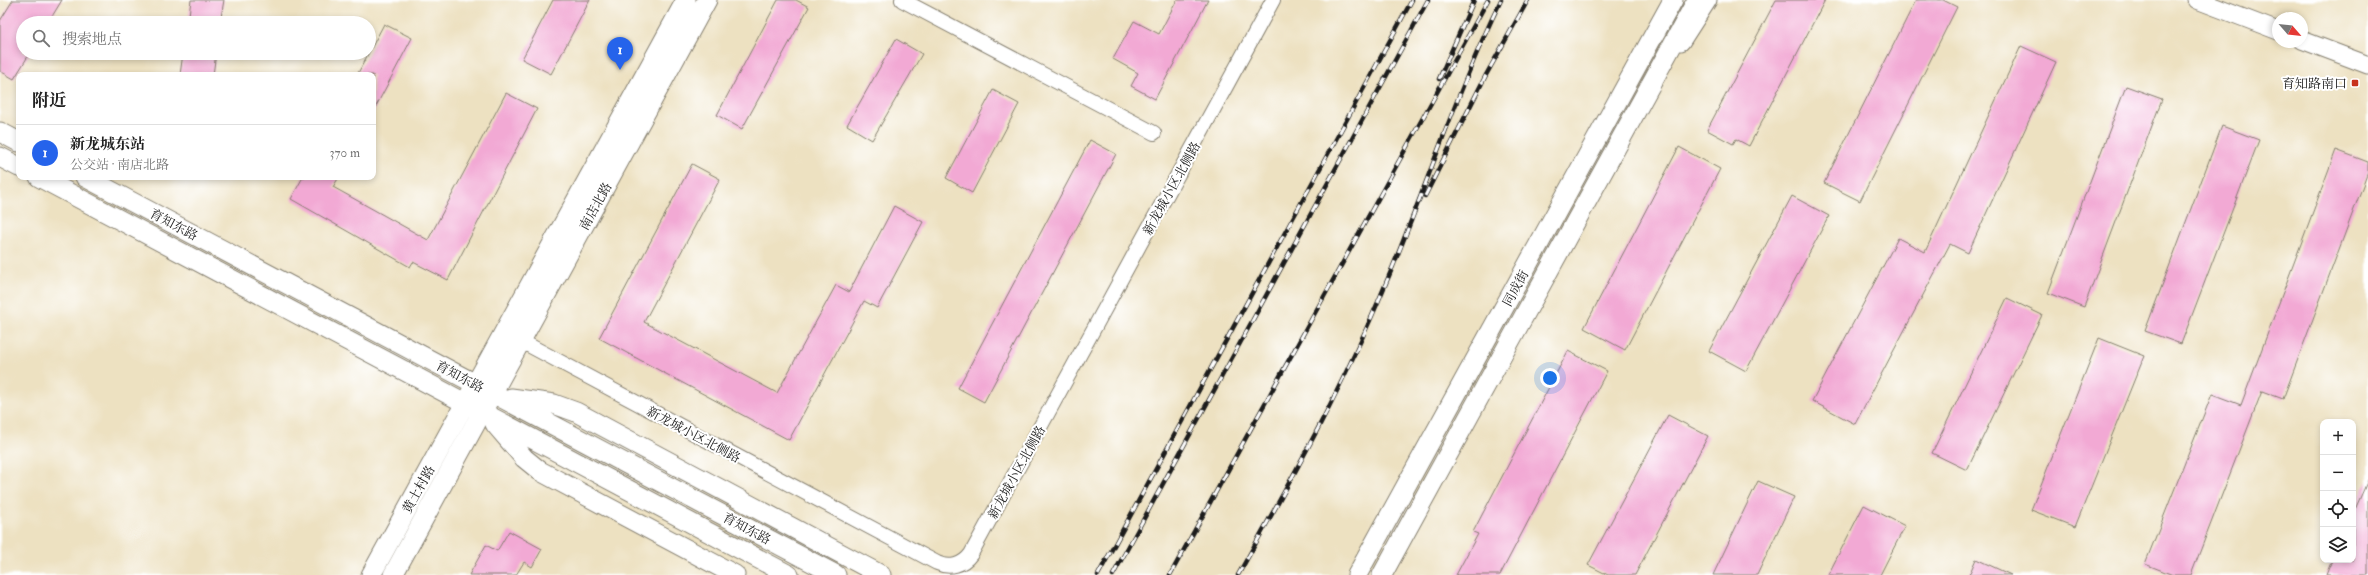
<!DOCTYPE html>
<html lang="zh">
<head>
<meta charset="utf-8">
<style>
  body { margin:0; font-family:"IM FELL Double Pica","Noto Serif SC",serif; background:#f2f2f2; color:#222 }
  .controls { position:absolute; right:12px; bottom:12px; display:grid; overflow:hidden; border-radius:8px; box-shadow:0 2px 6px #0003 }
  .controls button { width:36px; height:36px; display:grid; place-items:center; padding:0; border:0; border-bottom:1px solid #e0e0e0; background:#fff; color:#222; font:20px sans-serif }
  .compass { position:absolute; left:2272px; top:12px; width:36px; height:36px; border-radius:50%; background:#fff; box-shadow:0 2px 6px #0003; rotate:118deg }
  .you { position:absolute; left:1550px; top:378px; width:14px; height:14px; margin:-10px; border:3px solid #fff; border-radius:50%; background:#1a73e8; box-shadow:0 0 0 6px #1a73e833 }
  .badge { display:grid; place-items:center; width:26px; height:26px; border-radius:50%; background:#2563eb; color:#fff; font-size:13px; font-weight:700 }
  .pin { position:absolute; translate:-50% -33px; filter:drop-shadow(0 1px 2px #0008) }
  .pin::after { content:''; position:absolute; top:21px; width:14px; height:12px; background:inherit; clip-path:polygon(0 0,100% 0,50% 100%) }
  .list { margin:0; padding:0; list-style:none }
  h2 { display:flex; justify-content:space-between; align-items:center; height:52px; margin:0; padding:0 16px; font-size:17px }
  h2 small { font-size:13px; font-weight:400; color:#767676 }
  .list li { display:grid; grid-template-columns:26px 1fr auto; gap:12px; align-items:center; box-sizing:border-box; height:56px; padding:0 16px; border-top:1px solid #e0e0e0 }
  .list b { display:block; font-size:15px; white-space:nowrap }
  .list p { margin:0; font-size:13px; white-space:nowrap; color:#767676 }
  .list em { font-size:13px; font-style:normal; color:#767676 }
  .icon { flex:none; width:22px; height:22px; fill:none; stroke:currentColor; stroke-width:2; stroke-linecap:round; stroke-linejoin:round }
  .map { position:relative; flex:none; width:2368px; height:575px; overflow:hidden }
  .search { position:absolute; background:#fff; box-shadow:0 2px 6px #0003; left:16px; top:16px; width:360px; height:44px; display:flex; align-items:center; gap:10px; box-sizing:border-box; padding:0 14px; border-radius:22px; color:#767676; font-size:15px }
  .panel { position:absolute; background:#fff; box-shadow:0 2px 6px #0003; left:16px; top:72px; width:360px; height:108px; border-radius:8px }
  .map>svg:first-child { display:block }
</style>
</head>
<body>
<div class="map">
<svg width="2368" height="575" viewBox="0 0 2368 575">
  <rect width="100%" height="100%" fill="#fff"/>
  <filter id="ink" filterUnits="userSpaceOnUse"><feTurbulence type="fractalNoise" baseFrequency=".025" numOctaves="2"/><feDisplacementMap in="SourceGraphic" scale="8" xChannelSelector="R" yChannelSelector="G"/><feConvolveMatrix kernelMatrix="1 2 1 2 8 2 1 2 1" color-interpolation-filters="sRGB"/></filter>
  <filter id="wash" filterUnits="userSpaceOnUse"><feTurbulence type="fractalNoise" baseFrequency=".012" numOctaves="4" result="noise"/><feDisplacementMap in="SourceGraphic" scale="16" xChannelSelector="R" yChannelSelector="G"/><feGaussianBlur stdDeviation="0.9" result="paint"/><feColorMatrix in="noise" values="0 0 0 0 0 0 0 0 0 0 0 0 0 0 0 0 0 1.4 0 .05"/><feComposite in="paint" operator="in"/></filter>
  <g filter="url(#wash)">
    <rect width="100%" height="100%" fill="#ede1c1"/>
    <g id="blocks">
      <path fill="#f2a9d4" d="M13 0H62L48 23H23V53H30L14 79 0 71V21Z
        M191 0H224L220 23H188Z
        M553 0H590L551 74 522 59Z
        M778 0H796L809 7 742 129 717 115Z
        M1177 0H1208L1155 99 1131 86 1138 73 1113 59 1134 21 1159 34Z
        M1776 0H1825L1749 146 1736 139 1733 144 1707 130Z
        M1916 0H1943L1957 7 1860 201 1824 183Z
        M384 24 412 38 373 112V75H357Z
        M896 39 922 54 872 140 847 125Z
        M2021 46 2056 62 1968 253 1950 244 1855 424 1812 401 1898 238 1925 252Z
        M183 53H216L213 75H180Z
        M2126 86 2162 99 2084 307 2048 293Z
        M993 90 1019 104 972 193 946 178Z
        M506 93 537 109 448 280 413 262 410 267 291 199 303 177H339L333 187 428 240Z
        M2222 126 2259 140 2181 344 2145 331Z
        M1090 140 1116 154 984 402 958 388Z
        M1679 147 1720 169 1625 350 1584 328Z
        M2336 150 2368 162V172L2283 399 2262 391 2191 575H2173L2145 564 2212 394 2241 405Z
        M692 164 720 179 644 322 777 393 836 285 849 292 894 206 923 222 877 308 864 301 789 440 599 338Z
        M1792 196 1829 216 1746 371 1709 351Z
        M2007 298 2042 315 1967 470 1932 453Z
        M2099 338 2144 356 2075 527 2031 510Z
        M1568 351 1607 371 1500 575H1456L1478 534 1473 532Z
        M1668 415 1708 436 1635 575H1608L1588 565Z
        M2368 480V575H2326L2332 560H2353V514Z
        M1758 481 1794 497 1757 575H1713Z
        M1864 505 1905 526 1880 575H1828Z
        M509 531 542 549 532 567 524 562 516 575H469L486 545 497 551Z
        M1976 559 2011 575H1969Z"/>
    </g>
  </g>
  <g filter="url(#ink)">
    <use href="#blocks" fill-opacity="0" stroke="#847e6e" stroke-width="1"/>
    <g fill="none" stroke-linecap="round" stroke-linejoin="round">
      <g stroke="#847e6e" stroke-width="16">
        <path id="minor" d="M902 0 1154 133
          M521 341 937 563C950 569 963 565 971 554L1273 0"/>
      </g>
      <g stroke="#847e6e" stroke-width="19">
        <path id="tertiary" d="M2197 0 2278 31
          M2302 40 2368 65
          M1681 42 1708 0"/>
      </g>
      <g stroke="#847e6e" stroke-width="21">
        <path id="secondary" d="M0 132 19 142
          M0 157 19 167
          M39 177 789 575
          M85 177 836 575
          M511 398 554 404 576 412 881 575
          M495 424 524 458 540 471 735 575
          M371 575 686 0
          M393 575 707 0
          M1357 575 1673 0
          M1382 575 1697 0"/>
      </g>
      <use href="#minor" stroke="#fff" stroke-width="14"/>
      <use href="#tertiary" stroke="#fff" stroke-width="17"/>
      <use href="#secondary" stroke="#fff" stroke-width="19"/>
      <g stroke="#1c1c1c" stroke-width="4.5">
        <path id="rail" d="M1439 79 1474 0
          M1425 196 1486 75 1528 0
          M1098 575 1412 0
          M1113 575 1428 0
          M1170 575 1488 0
          M1238 575C1292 479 1344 385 1386 283 1426 189 1456 92 1501 0"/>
      </g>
      <use href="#rail" stroke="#fff" stroke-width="3" stroke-dasharray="9" stroke-linecap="butt"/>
    </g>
  </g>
  <rect fill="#c8321e" stroke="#fff" stroke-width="1.5" x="2351" y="79" width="8" height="8" rx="2"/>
  <g text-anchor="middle" stroke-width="4" stroke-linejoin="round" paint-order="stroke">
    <g font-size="13" fill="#1c1c1c" stroke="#fff" text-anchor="end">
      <text x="2347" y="88">育知路南口</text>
    </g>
    <g font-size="13" fill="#1c1c1c" stroke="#fff">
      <text transform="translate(1171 188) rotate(-61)" y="5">新龙城小区北侧路</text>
      <text transform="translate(595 206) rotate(-61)" y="5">南店北路</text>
      <text transform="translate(174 224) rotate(28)" y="5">育知东路</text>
      <text transform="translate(1515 288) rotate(-61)" y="5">同成街</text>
      <text transform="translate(460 376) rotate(28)" y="5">育知东路</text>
      <text transform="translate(694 434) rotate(28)" y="5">新龙城小区北侧路</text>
      <text transform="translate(1016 472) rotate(-61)" y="5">新龙城小区北侧路</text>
      <text transform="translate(418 489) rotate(-61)" y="5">黄土村路</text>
      <text transform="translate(747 528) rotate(28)" y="5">育知东路</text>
    </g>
  </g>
</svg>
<div class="controls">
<button>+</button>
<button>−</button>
<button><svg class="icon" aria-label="locate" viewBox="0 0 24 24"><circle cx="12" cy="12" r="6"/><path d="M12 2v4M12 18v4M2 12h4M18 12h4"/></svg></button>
<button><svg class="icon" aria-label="layers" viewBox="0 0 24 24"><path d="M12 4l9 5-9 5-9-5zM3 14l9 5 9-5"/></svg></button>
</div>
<svg class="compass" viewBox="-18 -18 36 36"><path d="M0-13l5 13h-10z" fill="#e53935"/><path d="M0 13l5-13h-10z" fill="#767676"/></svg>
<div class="you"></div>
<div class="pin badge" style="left:620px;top:70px">1</div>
<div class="search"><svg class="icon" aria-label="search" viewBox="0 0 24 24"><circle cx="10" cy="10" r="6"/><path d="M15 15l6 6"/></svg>搜索地点</div>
<section class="panel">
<h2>附近<small></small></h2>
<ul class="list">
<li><span class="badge">1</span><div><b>新龙城东站</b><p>公交站 · 南店北路</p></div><em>370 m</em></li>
</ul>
</section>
</div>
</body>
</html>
